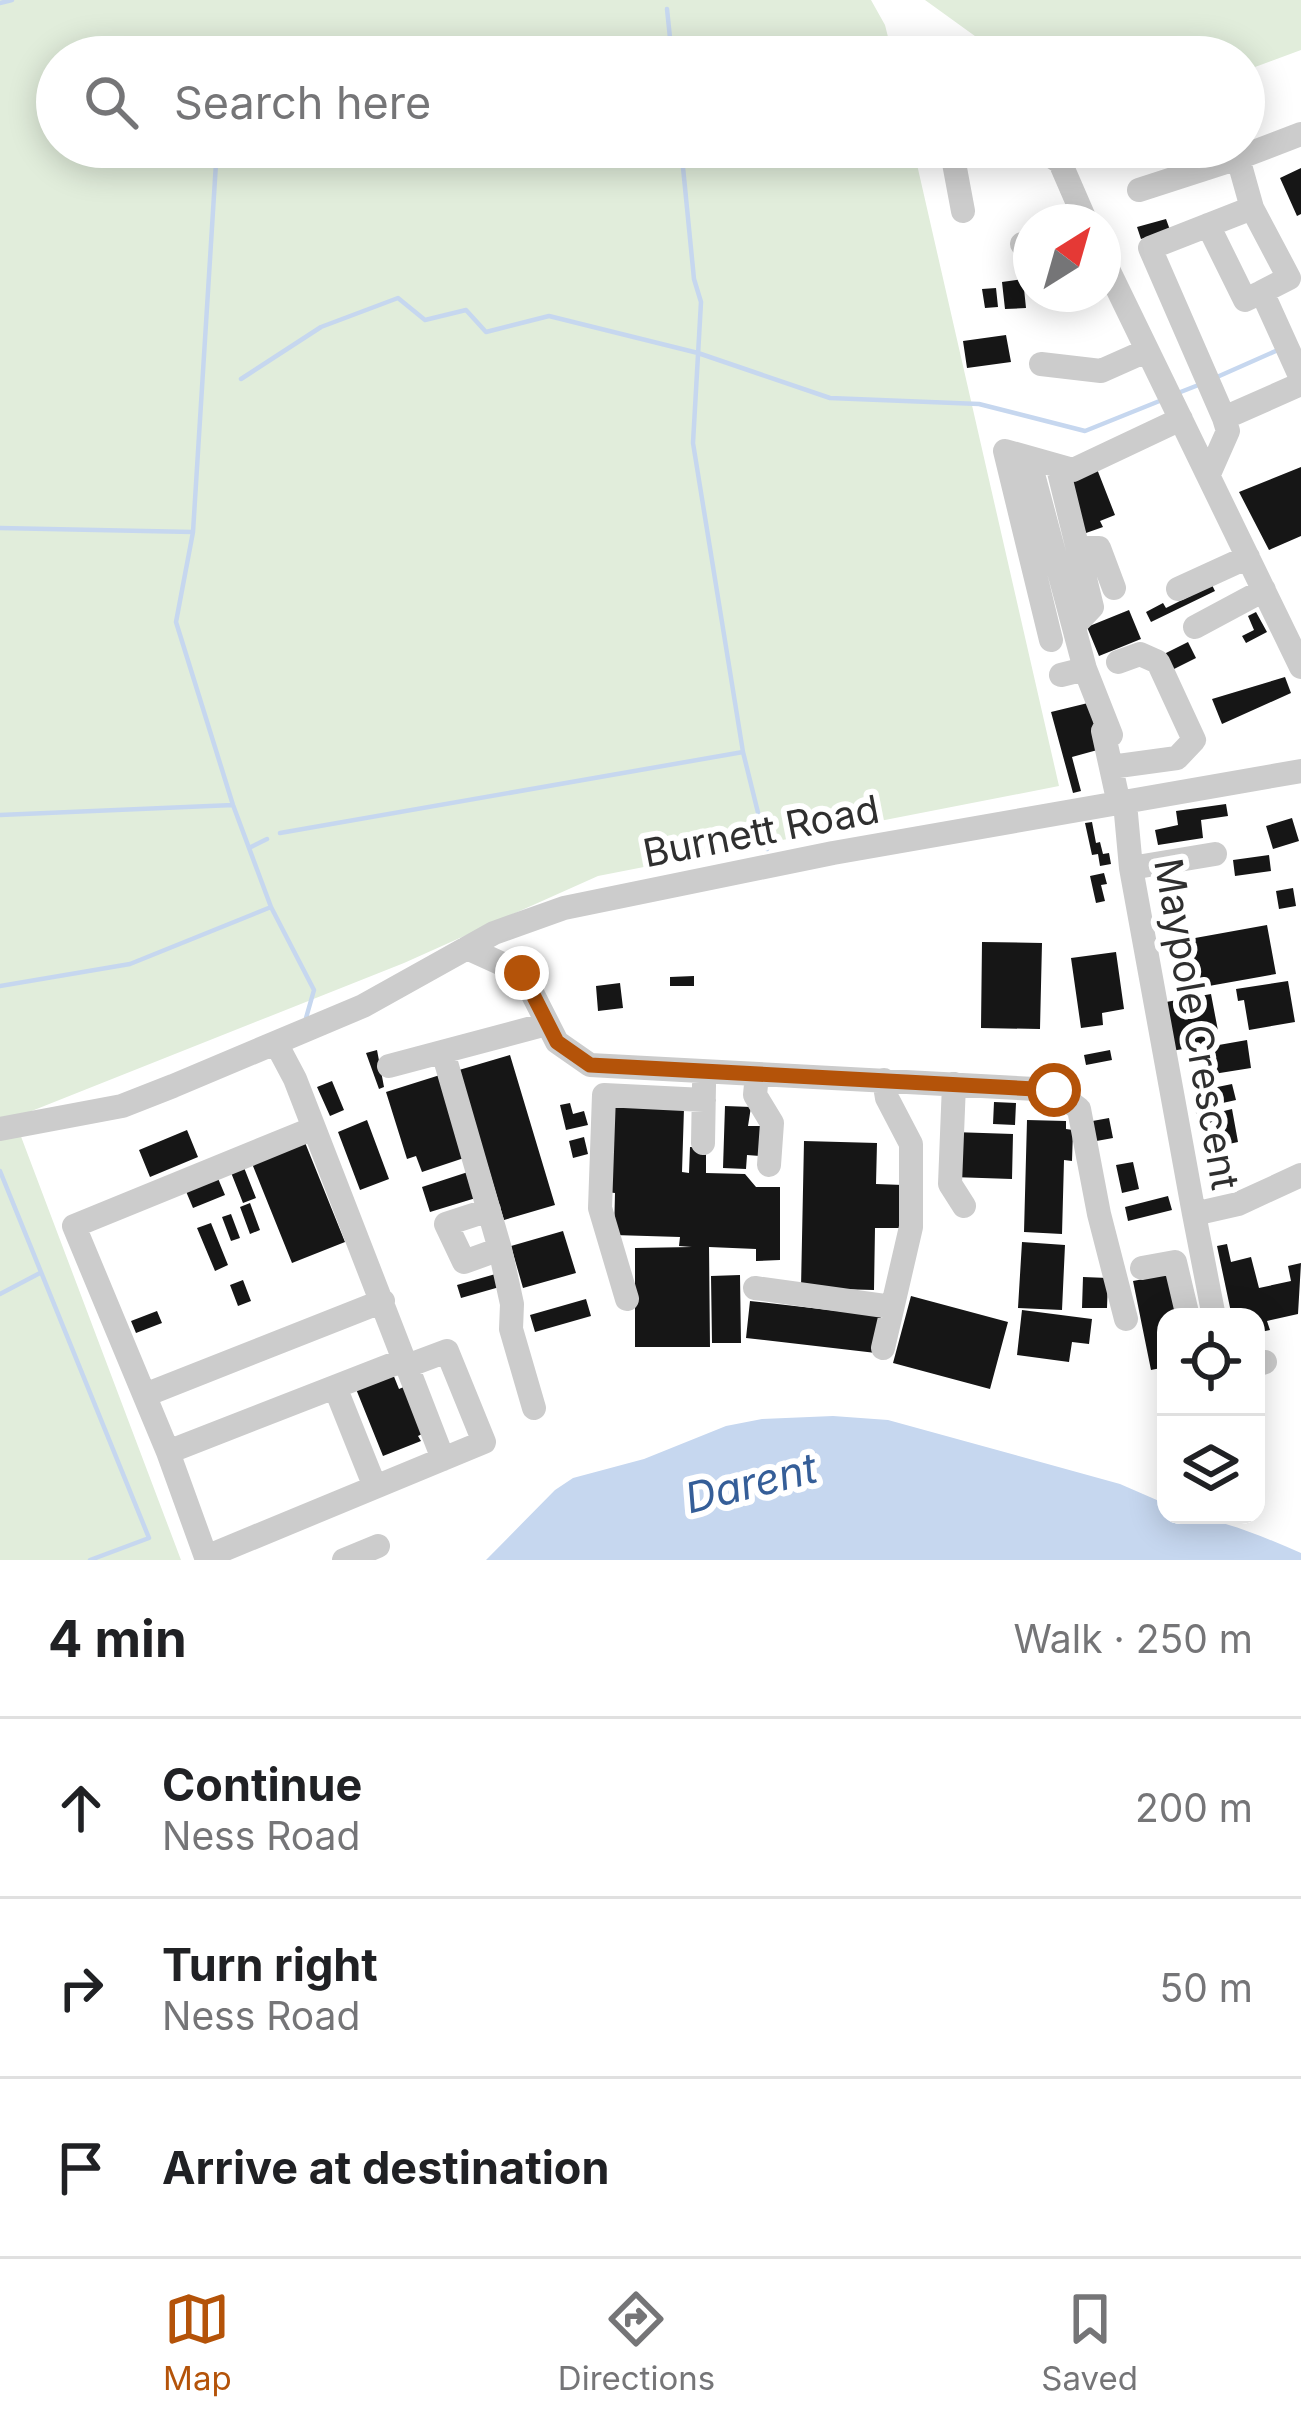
<!DOCTYPE html>
<html lang="en">
<head>
<meta charset="utf-8">
<style>
  body { margin:0; font-family:Inter,sans-serif; background:#f2f2f2; color:#202124 }
  .controls { position:absolute; right:36px; bottom:36px; display:grid; overflow:hidden; border-radius:24px; box-shadow:0 6px 30px #0003 }
  .controls button { width:108px; height:108px; display:grid; place-items:center; padding:0; border:0; border-bottom:3px solid #e0e0e0; background:#fff; color:#202124; font:60px sans-serif }
  .compass { position:absolute; left:1013px; top:204px; width:108px; height:108px; border-radius:50%; background:#fff; box-shadow:0 6px 30px #0003; rotate:37deg }
  .stop { position:absolute; width:36px; height:36px; margin:-27px; border:9px solid #b45309; border-radius:50%; background:#fff }
  .stop.end { background:#b45309; border-color:#fff; box-shadow:0 3px 12px #0008 }
  .list { margin:0; padding:0; list-style:none }
  h2 { display:flex; justify-content:space-between; align-items:center; height:156px; margin:0; padding:0 48px; font-size:51px }
  h2 small { font-size:39px; font-weight:400; color:#757577 }
  .list li { display:grid; grid-template-columns:78px 1fr auto; gap:36px; align-items:center; box-sizing:border-box; height:180px; padding:0 48px; border-top:3px solid #e0e0e0 }
  .list b { display:block; font-size:45px; white-space:nowrap }
  .list p { margin:0; font-size:39px; white-space:nowrap; color:#757577 }
  .list em { font-size:39px; font-style:normal; color:#757577 }
  .icon { flex:none; width:66px; height:66px; fill:none; stroke:currentColor; stroke-width:2; stroke-linecap:round; stroke-linejoin:round }
  .map { position:relative; flex:none; width:1301px; height:1560px; overflow:hidden }
  .search { position:absolute; background:#fff; box-shadow:0 6px 30px #0003; left:36px; right:36px; top:36px; height:132px; display:flex; align-items:center; gap:30px; box-sizing:border-box; padding:0 42px; border-radius:66px; color:#757577; font-size:45px }
  .sheet { height:696px; background:#fff }
  nav { display:flex; justify-content:space-around; align-items:center; box-sizing:border-box; height:168px; border-top:3px solid #e0e0e0; background:#fff; font-size:33px; color:#757577 }
  nav a { display:grid; justify-items:center; gap:6px }
  nav .on { color:#b45309 }
  .map>svg:first-child { display:block }
</style>
</head>
<body>
<div class="map">
<svg width="1301" height="1560" viewBox="0 0 1301 1560">
  <rect width="100%" height="100%" fill="#fff"/>
  <path fill="#e1eddb" d="M0 0H871L885 25 893 57H57V147H913L1059 786 598 876 404 963 14 1118 181 1560H0Z
    M925 0H1301V50L1244 71V57H1004Z"/>
  <path fill="#c6d7ef" d="M833 1416 888 1420 1120 1484 1166 1504V1515C1214 1515 1257 1534 1301 1553V1560H486L555 1490 573 1478 644 1459 726 1426 762 1419Z"/>
  <g fill="none" stroke-linecap="round" stroke-linejoin="round">
    <path stroke="#c6d7ef" stroke-width="4.5" d="M0 3 12 0
      M667 9 672 57
      M217 147 193 532 176 622 233 805 271 907 314 990 306 1018
      M681 147 694 279 701 302 693 443 743 752 767 849
      M1217 377 1278 350
      M241 379 321 327 398 298 425 320 466 310 486 332 549 316 698 353 830 398 979 404 1085 431 1162 400
      M1178 393 1201 384
      M0 528 193 532
      M0 815 233 805
      M280 833 743 752
      M251 847 267 839
      M0 986 130 964 271 907
      M0 1171 149 1538 90 1560
      M0 1294 40 1273"/>
  </g>
  <path fill="#161616" d="M1301 168V214L1297 216 1280 178Z
    M1166 219 1170 230 1141 239 1137 227Z
    M1023 279 1026 308 1005 309 1002 282Z
    M996 288 998 307 985 308 982 289Z
    M1054 294H1079L1077 311 1052 308Z
    M1006 335 1011 362 967 368 963 341Z
    M1301 467V536L1269 550 1239 492Z
    M1097 469 1115 515 1100 521 1103 527 1086 533 1065 482Z
    M1212 585 1215 591 1151 622 1146 612 1163 603 1166 608Z
    M1129 610 1141 639 1099 656 1087 627Z
    M1256 612 1267 632 1246 643 1242 636 1254 630 1248 616Z
    M1188 642 1196 658 1170 671 1162 655Z
    M1285 677 1291 693 1222 724 1212 699Z
    M1088 703 1101 749 1072 757 1081 791 1073 793 1051 712Z
    M1226 804 1228 816 1201 820 1203 838 1158 845 1155 830 1178 825 1176 811Z
    M1292 818 1299 841 1273 849 1266 826Z
    M1092 822 1096 843 1100 842 1103 854 1109 853 1111 864 1100 866 1098 854 1092 855 1085 823Z
    M1269 855 1271 871 1235 876 1233 860Z
    M1104 873 1107 884 1101 885 1105 901 1096 903 1090 876Z
    M1293 888 1296 906 1279 909 1276 891Z
    M1267 925 1276 974 1192 989 1184 940Z
    M982 942 1042 943 1040 1029 981 1028Z
    M1116 952 1124 1009 1102 1013 1103 1025 1081 1028 1071 958Z
    M694 976V986H670V977Z
    M1288 981 1295 1022 1249 1030 1244 1000 1238 1001 1236 989Z
    M620 983 623 1008 598 1011 596 986Z
    M1211 994 1219 1036 1211 1038 1213 1046 1247 1040 1251 1068 1201 1076 1200 1070 1211 1068 1208 1045 1171 1051 1166 1002Z
    M377 1050 384 1087 379 1089 366 1053Z
    M1110 1050 1112 1060 1086 1065 1084 1055Z
    M510 1055 555 1205 504 1220 459 1070Z
    M440 1075 467 1157 422 1172 416 1156 407 1159 386 1092Z
    M332 1081 344 1110 330 1116 317 1087Z
    M1232 1084 1236 1100 1218 1104 1220 1112 1232 1109 1238 1142 1215 1147 1208 1113 1197 1115 1195 1110 1202 1108 1198 1091Z
    M994 1102 1016 1103 1015 1125 993 1124Z
    M570 1103 573 1114 584 1111 588 1125 566 1130 560 1105Z
    M609 1105 684 1108 682 1172 689 1173 690 1147 706 1148V1173L745 1174 756 1187H780V1260L756 1261V1249L709 1247 710 1347H635V1248L692 1247 679 1246 680 1237 614 1235 615 1193 606 1192Z
    M725 1106 751 1107 748 1126H761L760 1156 747 1155 746 1169 723 1168Z
    M1109 1118 1113 1138 1091 1142 1087 1122Z
    M367 1120 389 1179 360 1190 338 1132Z
    M1027 1120 1066 1121V1129L1073 1130 1072 1161 1064 1160 1062 1234 1024 1232Z
    M187 1130 198 1157 150 1177 139 1150Z
    M953 1132 1013 1134 1012 1179 952 1177Z
    M584 1137 588 1154 573 1158 569 1141Z
    M304 1140 345 1242 292 1263 251 1161Z
    M804 1141 877 1143 876 1184 903 1185V1228H875L874 1290 801 1288Z
    M1133 1162 1139 1189 1122 1193 1116 1165Z
    M243 1165 256 1198 243 1203 230 1170Z
    M471 1171 479 1197 430 1212 422 1187Z
    M217 1176 225 1195 193 1208 185 1189Z
    M1168 1196 1172 1210 1128 1221 1125 1207Z
    M250 1203 260 1230 250 1234 240 1207Z
    M231 1214 240 1238 231 1241 222 1217Z
    M211 1223 228 1265 215 1271 197 1228Z
    M563 1231 576 1273 523 1288 511 1246Z
    M1022 1242 1065 1245 1062 1310 1018 1308Z
    M1227 1244 1231 1262 1251 1257 1259 1288 1291 1281 1288 1266 1301 1263 1298 1314 1267 1321 1270 1330 1256 1333V1317H1232L1217 1246Z
    M499 1273 503 1286 461 1298 457 1285Z
    M1170 1274 1178 1317H1166V1367L1151 1370 1133 1281Z
    M740 1275 741 1343H712L711 1276Z
    M1083 1277 1108 1278 1107 1308H1082Z
    M243 1280 251 1301 238 1306 230 1285Z
    M911 1296 1008 1322 990 1389 893 1363Z
    M586 1299 591 1316 535 1332 530 1315Z
    M750 1301 881 1316 876 1353 746 1338Z
    M1022 1310 1092 1319 1089 1344 1072 1342 1069 1362 1017 1355Z
    M157 1311 162 1323 136 1333 131 1321Z
    M393 1374 399 1389 406 1386 424 1433 418 1436 421 1441 383 1456 356 1389Z"/>
  <g fill="none" stroke-linecap="round" stroke-linejoin="round">
    <path stroke="#ccc" stroke-width="24" d="M951 147 963 211
      M1038 147 1060 162 1086 222
      M1139 190 1238 158
      M1208 225 1245 300 1262 292 1301 378
      M1022 244 1031 245
      M1103 259 1301 667
      M1262 292 1289 278 1252 208 1238 158 1301 134
      M1041 364 1101 371 1146 351
      M1224 418 1301 384
      M1029 459 1085 669 1061 675
      M1058 468 1092 607 1074 626
      M1209 474 1228 431 1224 418 1150 248 1252 208
      M1078 548H1099L1114 588
      M1178 589 1248 557
      M1195 627 1264 590
      M1051 640 1005 451 1073 470 1181 419
      M1085 669 1111 735
      M1103 731 1119 804
      M1111 767 1177 758 1194 740 1158 662 1140 654 1118 662
      M1125 803 1131 868 1194 1214 1238 1204 1301 1175
      M1131 868 1215 854
      M467 948 522 973 557 1042 590 1065 1054 1090 1079 1109 1099 1214 1126 1319
      M443 1052 500 1249 512 1304 511 1329 534 1408
      M389 1066 547 1024
      M757 1074 755 1095 772 1123 769 1165
      M954 1084 950 1184 964 1206
      M314 1128 74 1226 168 1452 206 1557 484 1442 447 1351 407 1366 404 1360
      M0 1129 122 1106 173 1086 363 1006 494 933 564 908 833 853 1301 771
      M703 1143 704 1085
      M489 1210 446 1224 464 1262 500 1249
      M1194 1214 1214 1317
      M1142 1268 1175 1262 1188 1317
      M755 1288 892 1307
      M627 1299 600 1208 604 1095 704 1100
      M883 1348 911 1227V1144L887 1098 884 1080
      M1256 1365 1265 1362
      M407 1366 443 1459
      M335 1387 375 1487
      M145 1395 383 1301
      M168 1452 404 1360 295 1079 277 1045
      M344 1560 378 1546"/>
  </g>
  <g fill="none" stroke-linecap="round" stroke-linejoin="round">
    <path stroke="#b45309" stroke-width="15" d="M522 973 557 1042 590 1065 1054 1090"/>
  </g>
  <g text-anchor="middle" stroke-width="12" stroke-linejoin="round" paint-order="stroke">
    <g font-size="39" fill="#2f2f2f" stroke="#fff">
      <text transform="translate(761 831) rotate(-11)" y="14">Burnett Road</text>
      <text transform="translate(1197 1024) rotate(80)" y="14">Maypole Crescent</text>
    </g>
    <g font-size="42" font-style="italic" fill="#355e98" stroke="#fff">
      <text transform="translate(751 1483) rotate(-14)" y="15">Darent</text>
    </g>
  </g>
</svg>
<div class="controls">
<button><svg class="icon" aria-label="locate" viewBox="0 0 24 24"><circle cx="12" cy="12" r="6"/><path d="M12 2v4M12 18v4M2 12h4M18 12h4"/></svg></button>
<button><svg class="icon" aria-label="layers" viewBox="0 0 24 24"><path d="M12 4l9 5-9 5-9-5zM3 14l9 5 9-5"/></svg></button>
</div>
<svg class="compass" viewBox="-18 -18 36 36"><path d="M0-13l5 13h-10z" fill="#e53935"/><path d="M0 13l5-13h-10z" fill="#757577"/></svg>
<div class="stop" style="left:1054px;top:1090px"></div>
<div class="stop end" style="left:522px;top:973px"></div>
<div class="search"><svg class="icon" aria-label="search" viewBox="0 0 24 24"><circle cx="10" cy="10" r="6"/><path d="M15 15l6 6"/></svg>Search here</div>
</div>
<section class="sheet">
<h2>4 min<small>Walk · 250 m</small></h2>
<ul class="list">
<li><svg class="icon" aria-label="ahead" viewBox="0 0 24 24"><path d="M12 20V5M6 11l6-6 6 6"/></svg><div><b>Continue</b><p>Ness Road</p></div><em>200 m</em></li>
<li><svg class="icon" aria-label="right" viewBox="0 0 24 24"><path d="M7 20v-9h11M14 6l5 5-5 5"/></svg><div><b>Turn right</b><p>Ness Road</p></div><em>50 m</em></li>
<li><svg class="icon" aria-label="arrive" viewBox="0 0 24 24"><path d="M6 21V4h12l-3 4 3 4H6"/></svg><div><b>Arrive at destination</b></div></li>
</ul>
</section>
<nav>
<a class="on"><svg class="icon" aria-label="map" viewBox="0 0 24 24"><path d="M3 6l6-2 6 2 6-2v14l-6 2-6-2-6 2zM9 4v14M15 6v14"/></svg>Map</a>
<a><svg class="icon" aria-label="directions" viewBox="0 0 24 24"><path d="M12 3l9 9-9 9-9-9zM9 14v-3h6M13 9l2 2-2 2"/></svg>Directions</a>
<a><svg class="icon" aria-label="saved" viewBox="0 0 24 24"><path d="M7 4h10v16l-5-4-5 4z"/></svg>Saved</a>
</nav>
</body>
</html>
